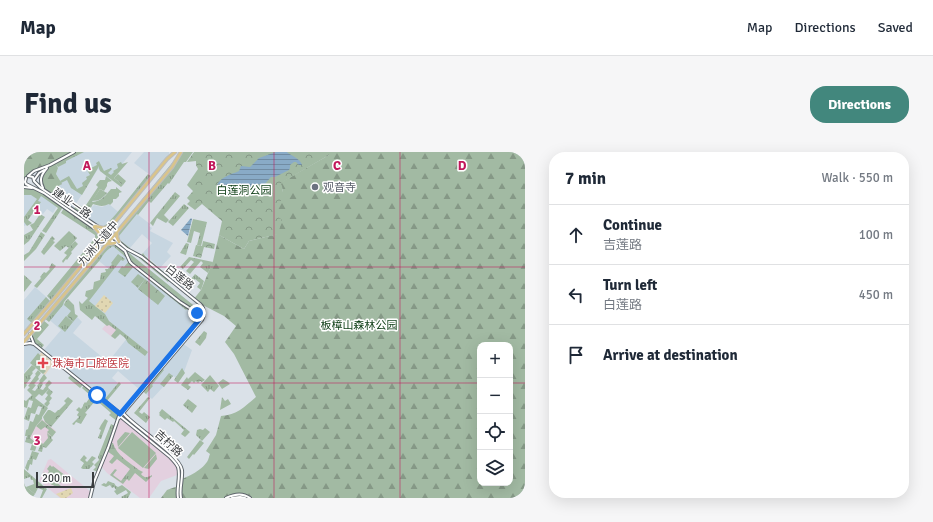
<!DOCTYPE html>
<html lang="en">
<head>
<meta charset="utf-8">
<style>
  body { margin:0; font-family:Signika,"Noto Sans SC",sans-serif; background:#f6f6f7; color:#1f2937 }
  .controls { position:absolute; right:12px; bottom:12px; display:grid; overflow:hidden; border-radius:8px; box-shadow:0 4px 16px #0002 }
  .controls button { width:36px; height:36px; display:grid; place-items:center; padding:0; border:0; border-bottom:1px solid #e0e1e3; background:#fff; color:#1f2937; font:20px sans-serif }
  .scale { position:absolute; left:12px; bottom:10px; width:58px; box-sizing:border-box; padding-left:4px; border:2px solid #393c3f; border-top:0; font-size:11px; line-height:14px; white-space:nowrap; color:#393c3f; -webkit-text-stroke:3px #fff; paint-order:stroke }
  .stop { position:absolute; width:12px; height:12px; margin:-9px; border:3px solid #1a73e8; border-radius:50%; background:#fff }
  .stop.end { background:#1a73e8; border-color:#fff; box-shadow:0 1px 4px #0008 }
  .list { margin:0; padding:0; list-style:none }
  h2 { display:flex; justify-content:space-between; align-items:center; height:52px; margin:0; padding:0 16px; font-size:17px }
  h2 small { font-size:13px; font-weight:400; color:#747a83 }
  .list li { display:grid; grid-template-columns:26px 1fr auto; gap:12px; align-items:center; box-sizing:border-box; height:60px; padding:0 16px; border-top:1px solid #e0e1e3 }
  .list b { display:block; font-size:15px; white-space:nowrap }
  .list p { margin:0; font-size:13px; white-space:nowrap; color:#747a83 }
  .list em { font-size:13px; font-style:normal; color:#747a83 }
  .icon { flex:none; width:22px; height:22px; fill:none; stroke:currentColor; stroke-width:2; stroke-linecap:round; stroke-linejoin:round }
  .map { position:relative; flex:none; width:501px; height:346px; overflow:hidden; border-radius:16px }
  header { display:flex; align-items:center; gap:24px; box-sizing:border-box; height:56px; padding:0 20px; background:#fff; border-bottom:1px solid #e0e1e3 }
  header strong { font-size:19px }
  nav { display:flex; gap:22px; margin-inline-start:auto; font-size:14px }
  .intro { display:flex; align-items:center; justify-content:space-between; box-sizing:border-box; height:96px; padding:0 24px }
  h1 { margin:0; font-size:28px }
  .button { padding:10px 18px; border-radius:16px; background:#42877d; color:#fff; font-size:14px; font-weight:700 }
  main { display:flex; gap:24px; padding:0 24px }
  aside { flex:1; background:#fff; border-radius:16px; box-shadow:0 4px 16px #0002 }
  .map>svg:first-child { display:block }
</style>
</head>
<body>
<header>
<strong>Map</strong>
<nav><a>Map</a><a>Directions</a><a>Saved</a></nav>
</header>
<div class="intro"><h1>Find us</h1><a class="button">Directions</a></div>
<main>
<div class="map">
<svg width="501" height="346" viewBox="0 0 501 346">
  <defs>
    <pattern id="grass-tufts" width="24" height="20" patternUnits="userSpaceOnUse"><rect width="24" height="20" fill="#a2baa3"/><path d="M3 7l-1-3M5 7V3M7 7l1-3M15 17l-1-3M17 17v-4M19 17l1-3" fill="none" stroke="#859886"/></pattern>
    <pattern id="forest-firs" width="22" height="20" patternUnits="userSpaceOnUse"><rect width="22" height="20" fill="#a2baa3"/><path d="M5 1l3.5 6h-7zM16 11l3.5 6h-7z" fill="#859886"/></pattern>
    <pattern id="sand-dots" width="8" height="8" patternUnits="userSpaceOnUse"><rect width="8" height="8" fill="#e1d7b2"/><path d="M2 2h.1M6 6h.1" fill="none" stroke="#c2b99a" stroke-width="1.8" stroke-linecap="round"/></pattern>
    <pattern id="park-crowns" width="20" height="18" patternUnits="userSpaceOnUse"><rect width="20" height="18" fill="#a2baa3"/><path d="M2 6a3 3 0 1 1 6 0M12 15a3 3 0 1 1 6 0" fill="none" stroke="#859886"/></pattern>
    <pattern id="water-rules" width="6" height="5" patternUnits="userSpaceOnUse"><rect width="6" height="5" fill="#89abc7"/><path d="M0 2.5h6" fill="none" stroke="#718ca3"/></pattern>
  </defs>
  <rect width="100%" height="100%" fill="#dae1e8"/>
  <path fill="#c7d6e1" d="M51 0H108L86 27 74 17 48 58 27 43 31 36 38 32 32 22 34 16 31 10Z
    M120 0H145V6L130 26 110 11Z
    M0 35 8 36 35 51 29 61 23 57 19 62 10 56 3 67 5 72 0 74Z
    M85 52 99 64 92 72 85 76H79L59 65 68 55 70 53 78 55Z
    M113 62 126 72 125 74 128 76 126 79 149 91 143 100 147 104 136 116 119 101 128 91 118 82 106 96 96 88 95 84Z
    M91 91 94 92 174 157 177 163 175 168 116 238 94 219 88 226 96 233 82 250 18 199 0 221V192H10L19 199 37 178 21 164 36 147 58 170 49 181 84 210 104 185 60 150 86 118 70 105 77 96 84 92Z
    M11 135 28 150 0 181V148Z
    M158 191 168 198 160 220 154 227 149 224 128 247 118 239Z"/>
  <path fill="#e3d0df" d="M85 169 95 178 89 186 78 177Z
    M97 265 146 305 154 315 155 323H153L137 329 125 346H116L83 321 77 314 94 267Z
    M18 267 32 279 20 293 3 289 6 282Z
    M27 307 67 340 66 346H36L15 329 24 308Z"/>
  <path fill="#e0d5c1" d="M18 199 31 209 21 223 8 212Z"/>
  <path fill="url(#grass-tufts)" d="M51 0H60L42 9V11L34 15 31 11Z
    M157 0H169L162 10H160L145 32 144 31 127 51 125 49 114 63 113 62 95 84 96 88 106 96 104 98C94 90 90 86 97 73Z
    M75 9 80 19 87 16 88 17 84 21 87 23 90 20 89 19 94 16 93 12 97 10 98 12 104 10 90 26 99 33 97 35 76 19 74 14V16L58 43 47 36 43 28 37 31 36 29 45 24 53 37 59 34 58 31 63 27 62 25 66 23 63 18 73 13 72 11Z
    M124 22 129 26 92 72 88 74 78 75 83 72 92 62Z
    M82 24 88 29 84 30 83 32V34L80 39 76 37 68 50C78 49 81 44 87 37H92V35L98 40 95 41V44L92 47H89V50L86 53 85 52C79 55 75 54 69 52L64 60 59 65 49 58 53 52 60 56 74 35 72 33 76 28H81Z
    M0 36 13 38 39 55 22 81 18 79 34 56 17 44 14 49 17 50 4 68 8 71 3 74 0 70V65L13 47 7 43H0Z
    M151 40 156 44 140 63 145 68 142 71 133 66 129 74 126 71Z
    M160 52 165 56 149 74 144 70Z
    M40 56C48 61 72 75 76 83 77 86 76 89 75 92L28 149 23 144 71 86V83L37 61Z
    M16 62 21 65 5 89 0 93V83L9 78 6 73 10 71Z
    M169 67 183 70 177 94 173 93 176 81 170 79 167 91 163 90Z
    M45 79 53 86 45 96 42 94 36 99 30 94Z
    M28 84 31 87 29 89 31 90 20 103 17 100Z
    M91 91 94 92 174 157 177 163 175 168 171 172 168 169 172 164 163 157 162 158 115 120 112 114 89 94C84 97 79 102 76 108L40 150 39 153 25 170 20 166 84 92Z
    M162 91 165 92 162 103 156 101Z
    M119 101 122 105 147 126 144 130 115 106Z
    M94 102 101 107 99 109 97 108 65 149 81 162 85 169 124 200 121 204 104 191 101 186 96 182 91 187 87 184 92 178 85 173 83 174 71 164 68 168 56 158 55 149 58 152 64 146 61 144 62 139 69 137 70 130 76 128 77 121 82 120 81 117H84L88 112 87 111Z
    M165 105 189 110 184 121 176 115 179 111 177 109 166 122 162 119 170 110 167 108 159 117 156 115Z
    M105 109 110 114 101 125 94 120 98 114 100 115Z
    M114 122 121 127 114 136 107 130Z
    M171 122 180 129 177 138 173 135 176 131 171 127 169 129 167 127Z
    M0 123 8 130 0 140Z
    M22 145 27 150 8 171 3 167Z
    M42 164 49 170 41 180 34 174Z
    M180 179 183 181 182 186 176 194 171 190Z
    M8 213 12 216 8 220 9 221 6 225 7 226 2 232 3 233 0 237V222Z
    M138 216 140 218 128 233 129 234 122 242 119 239Z
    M158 216 161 221 154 231 150 228Z
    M14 218 17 221 14 225 15 227 10 232 12 233 8 238 11 239 14 235 13 234 16 230 15 229 20 222 23 226 18 231 19 232 16 237 19 238 22 234 21 233 25 228 28 231 24 235 25 237 18 244 15 242 11 246 24 256 18 265V267L12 274 6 286 14 292 16 289 19 292 24 286 23 281 28 285 27 286 29 288 22 296 19 295 18 300 14 299 16 294 13 293 11 299 6 298 8 292 1 290 3 284H1L2 278 4 277 6 269 9 270 12 262 15 263 18 255 14 254 11 262 7 261 5 269 0 267 4 255 7 256 9 249 5 248 3 256 0 255V248L2 249 8 243 3 238 6 235 4 234 12 223 11 222Z
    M145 221 149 224 140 235 136 232Z
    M47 223 59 233 56 236 44 226Z
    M186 223 195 234 190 240 186 237 184 240 177 233Z
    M199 227 204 230 206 232 198 237 194 231Z
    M95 230 97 232 82 250 80 248Z
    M60 233 96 262 93 269 85 263 87 261 72 248 61 261 63 262 57 272 52 270 50 273 48 272 55 265 53 263 55 260 52 258 55 255 57 257 59 254V253L61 250 62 251 67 244 58 236Z
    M124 245 126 246 115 260 118 262 120 260 126 265 122 271 110 261Z
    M198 245 201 249 204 247 207 252 196 258Z
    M164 247 173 254 168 261 159 253Z
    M138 257 166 280 161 285 157 282 160 278 150 269 149 270 143 266 141 268 135 263 136 262 135 261Z
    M81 267 84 269 83 271 77 287 74 286 77 278 75 277 77 273Z
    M87 272 91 274 74 320 69 318 72 315 70 313 75 308 74 305Z
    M181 276 186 280 178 289 172 283 173 278 176 277 179 278Z
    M176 288 180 291 170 303 169 302 165 307 163 305Z
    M86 291H89C92 303 106 311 115 318L119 320 117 322C120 326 123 326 128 323V324L122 330 111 321 105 329 103 327 99 332 86 323 91 317 93 318 89 323 97 329 106 317 93 307 88 312 85 310 90 304 83 299Z
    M8 299 15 301 12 308 9 307 8 313 6 312 4 319 1 316 4 308H5Z
    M60 303 63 306 61 308 63 310 68 304 72 306 68 310 70 312 65 317H59L57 316 60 311 56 308Z
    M0 317 23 337 18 346H16L19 338 14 336 11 342 2 335 10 332 9 328H7L6 325 0 327Z
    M20 320 37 334 33 336 29 333H28L20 327 21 325 18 324Z
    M84 329 89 331H90L92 334 94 335 98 333 107 340 104 346H98L97 345 104 341 102 338 93 343 90 339 92 338 90 335 88 336 86 333 82 335 77 333 80 331 82 332Z"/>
  <path fill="url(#forest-firs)" fill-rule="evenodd" d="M0 0H47L48 1 31 10 34 16 32 22 38 32 31 36 27 43 20 38 17 29 20 19 25 14 15 17 0 26Z
    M305 0H501V346H137L143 338 154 334V328C163 326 180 317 184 308 185 306 185 304 186 302L182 299 192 283 197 264C213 263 220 255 232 245L210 202 201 190 212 174 200 164 169 148 177 138 189 109 195 83 220 97 225 89 254 82 224 88 259 39 256 31 305 3ZM456 193H486V331H456Z"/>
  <path fill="url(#sand-dots)" d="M80 143 89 151 81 161 71 154Z
    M47 336 49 341 42 346H37L32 342Z"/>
  <path fill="url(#park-crowns)" d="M170 0H305V3L257 31C262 45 256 49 250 61L258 68 254 82 225 89 220 97 195 83 198 69 178 52 171 58 163 52 166 49 163 46 169 39 163 33 174 17 172 13V9L163 10Z
    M94 22 102 29 99 33 90 26Z
    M76 37 83 41C79 46 75 49 68 49Z
    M17 80 21 83 12 97 0 109V103L5 100Z
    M51 89 54 92 47 100 48 101 43 108 42 107 39 111 38 109 43 103 40 101Z
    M179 89 191 92 190 97 180 95 177 106 169 104 172 93 178 94Z
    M28 111 32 114 13 136 10 134 17 126 16 125 20 120 22 121 26 117 25 116Z
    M121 127 141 144 134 153 114 137Z
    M44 147 50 153 51 162 54 164 49 170 43 164 47 159 40 153 41 150Z
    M19 168 25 173 13 187 20 193 17 197 11 192 7 182Z
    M14 201 18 205 13 211 22 219 19 222 6 211Z
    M171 220 181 228 178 230 176 229 174 231 172 229 170 231 168 229 164 233 167 235 164 238 157 233 163 225 164 227Z
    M25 237 29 240 26 244 28 246 25 250 26 251 23 255 20 252 23 249 21 247 24 243 22 241Z
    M44 245 49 249 27 275 21 270 19 265 24 258H26L31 261 34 258H35L42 251 40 249Z
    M18 268 32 280 28 285 23 280 25 278 21 275 18 277 17 278 12 274Z
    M0 331 1 334 11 342 8 346H3L4 344 0 342Z"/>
  <path fill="#a2baa3" d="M101 280 106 281 94 295 93 289Z
    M108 280 132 301 119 316 94 296Z
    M132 302 133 307 125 317 120 316Z
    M26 313 28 315 29 314 42 324 41 326 43 327 40 331 38 329 36 331 24 321 25 319 23 317Z"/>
  <path fill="url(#water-rules)" d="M252 0H263L264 1C269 4 277 8 278 13H275L272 10H270L266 13V16L265 18 251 25H247L240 33 234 32 235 36 232 40 222 38 209 44 202 43 197 40 193 33C198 24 206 23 215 19L217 14 226 15 235 6Z
    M167 66 168 67 164 84 157 78Z"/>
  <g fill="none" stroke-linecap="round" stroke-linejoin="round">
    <g stroke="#5f666c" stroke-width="4">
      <path id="secondary" d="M4 24 9 25 10 29 17 36 89 85 103 97 118 105 176 152C181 157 181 162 178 168L95 266
        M4 24 10 19 26 13 50 0
        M2 26 1 30 2 32 20 41 70 76
        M10 28 15 21 20 18
        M0 35 8 36
        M19 36C15 28 17 23 23 16
        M6 182 10 192 97 262
        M0 192 6 191 10 192
        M100 262C111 275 155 302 158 318 159 327 155 337 157 346
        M97 265 146 305C149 308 152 311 154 315 157 324 152 337 154 346
        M66 346 70 330 84 296 95 264 175 168V166L173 161 156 150 108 112 106 110 101 99 74 78
        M202 346C210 342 218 340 226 346
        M208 346 216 345 221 346"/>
    </g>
    <g stroke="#bcbdbe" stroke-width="4.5">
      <path id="primary" d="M71 74 79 76 86 75
        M70 75 76 82 77 88
        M93 82V86L95 90
        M84 92 91 91
        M0 182 30 147 73 95 87 75 143 7 151 0
        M0 190 148 15 157 0"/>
    </g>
    <use href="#secondary" stroke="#fff" stroke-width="2"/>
    <use href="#primary" stroke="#d9c48b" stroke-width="2.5"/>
  </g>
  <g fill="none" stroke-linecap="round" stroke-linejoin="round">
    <path stroke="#1a73e8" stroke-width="5" d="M73 243 96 262 175 168V164L173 161"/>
  </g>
  <path fill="none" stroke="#c2185b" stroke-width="1" stroke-opacity="0.55" d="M125 0V346M250 0V346M376 0V346M0 115H501M0 231H456M486 231H501"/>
  <circle fill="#6b7280" stroke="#fff" stroke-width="1.5" cx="291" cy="35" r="4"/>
  <path fill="#e0444e" stroke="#fff" stroke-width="1.5" d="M17 205h4v4h4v4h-4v4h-4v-4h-4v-4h4z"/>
  <g text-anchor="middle" stroke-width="3" stroke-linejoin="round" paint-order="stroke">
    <g font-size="11" fill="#5b616d" stroke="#fff" text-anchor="start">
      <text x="299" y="39">观音寺</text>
    </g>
    <g font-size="11" fill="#0a3b12" stroke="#fff">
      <text x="220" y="42">白莲洞公园</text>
      <text x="335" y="177">板樟山森林公园</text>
    </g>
    <g font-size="11" fill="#393c3f" stroke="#fff">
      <text transform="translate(48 51) rotate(35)" y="4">建业一路</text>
      <text transform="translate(74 91) rotate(-49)" y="4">九洲大道中</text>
      <text transform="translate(156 125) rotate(39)" y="4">白莲路</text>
      <text transform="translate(145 291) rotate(43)" y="4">吉柠路</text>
    </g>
    <g font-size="11" fill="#be3a42" stroke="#fff" text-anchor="start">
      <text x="28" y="215">珠海市口腔医院</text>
    </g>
  </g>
  <g font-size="13" text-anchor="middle" font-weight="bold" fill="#c2185b" stroke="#fff" stroke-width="3" stroke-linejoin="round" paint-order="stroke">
    <text x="63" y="18">A</text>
    <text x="188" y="18">B</text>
    <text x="313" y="18">C</text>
    <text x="438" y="18">D</text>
    <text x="13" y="62">1</text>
    <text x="13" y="178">2</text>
    <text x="13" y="293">3</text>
  </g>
</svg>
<div class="controls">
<button>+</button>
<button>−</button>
<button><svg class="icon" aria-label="locate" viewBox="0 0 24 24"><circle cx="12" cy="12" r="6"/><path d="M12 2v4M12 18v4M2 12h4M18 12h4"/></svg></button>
<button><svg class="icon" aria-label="layers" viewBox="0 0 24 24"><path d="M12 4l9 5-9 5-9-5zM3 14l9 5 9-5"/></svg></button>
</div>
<div class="scale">200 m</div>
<div class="stop" style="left:73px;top:243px"></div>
<div class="stop end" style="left:173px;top:161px"></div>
</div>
<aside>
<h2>7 min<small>Walk · 550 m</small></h2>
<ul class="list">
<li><svg class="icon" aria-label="ahead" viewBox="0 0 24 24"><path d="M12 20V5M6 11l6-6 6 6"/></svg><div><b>Continue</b><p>吉莲路</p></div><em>100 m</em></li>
<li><svg class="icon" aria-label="left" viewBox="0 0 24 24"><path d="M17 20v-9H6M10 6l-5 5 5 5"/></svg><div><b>Turn left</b><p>白莲路</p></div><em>450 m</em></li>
<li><svg class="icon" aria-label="arrive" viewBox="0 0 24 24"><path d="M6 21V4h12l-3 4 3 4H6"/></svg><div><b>Arrive at destination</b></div></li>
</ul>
</aside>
</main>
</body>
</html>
